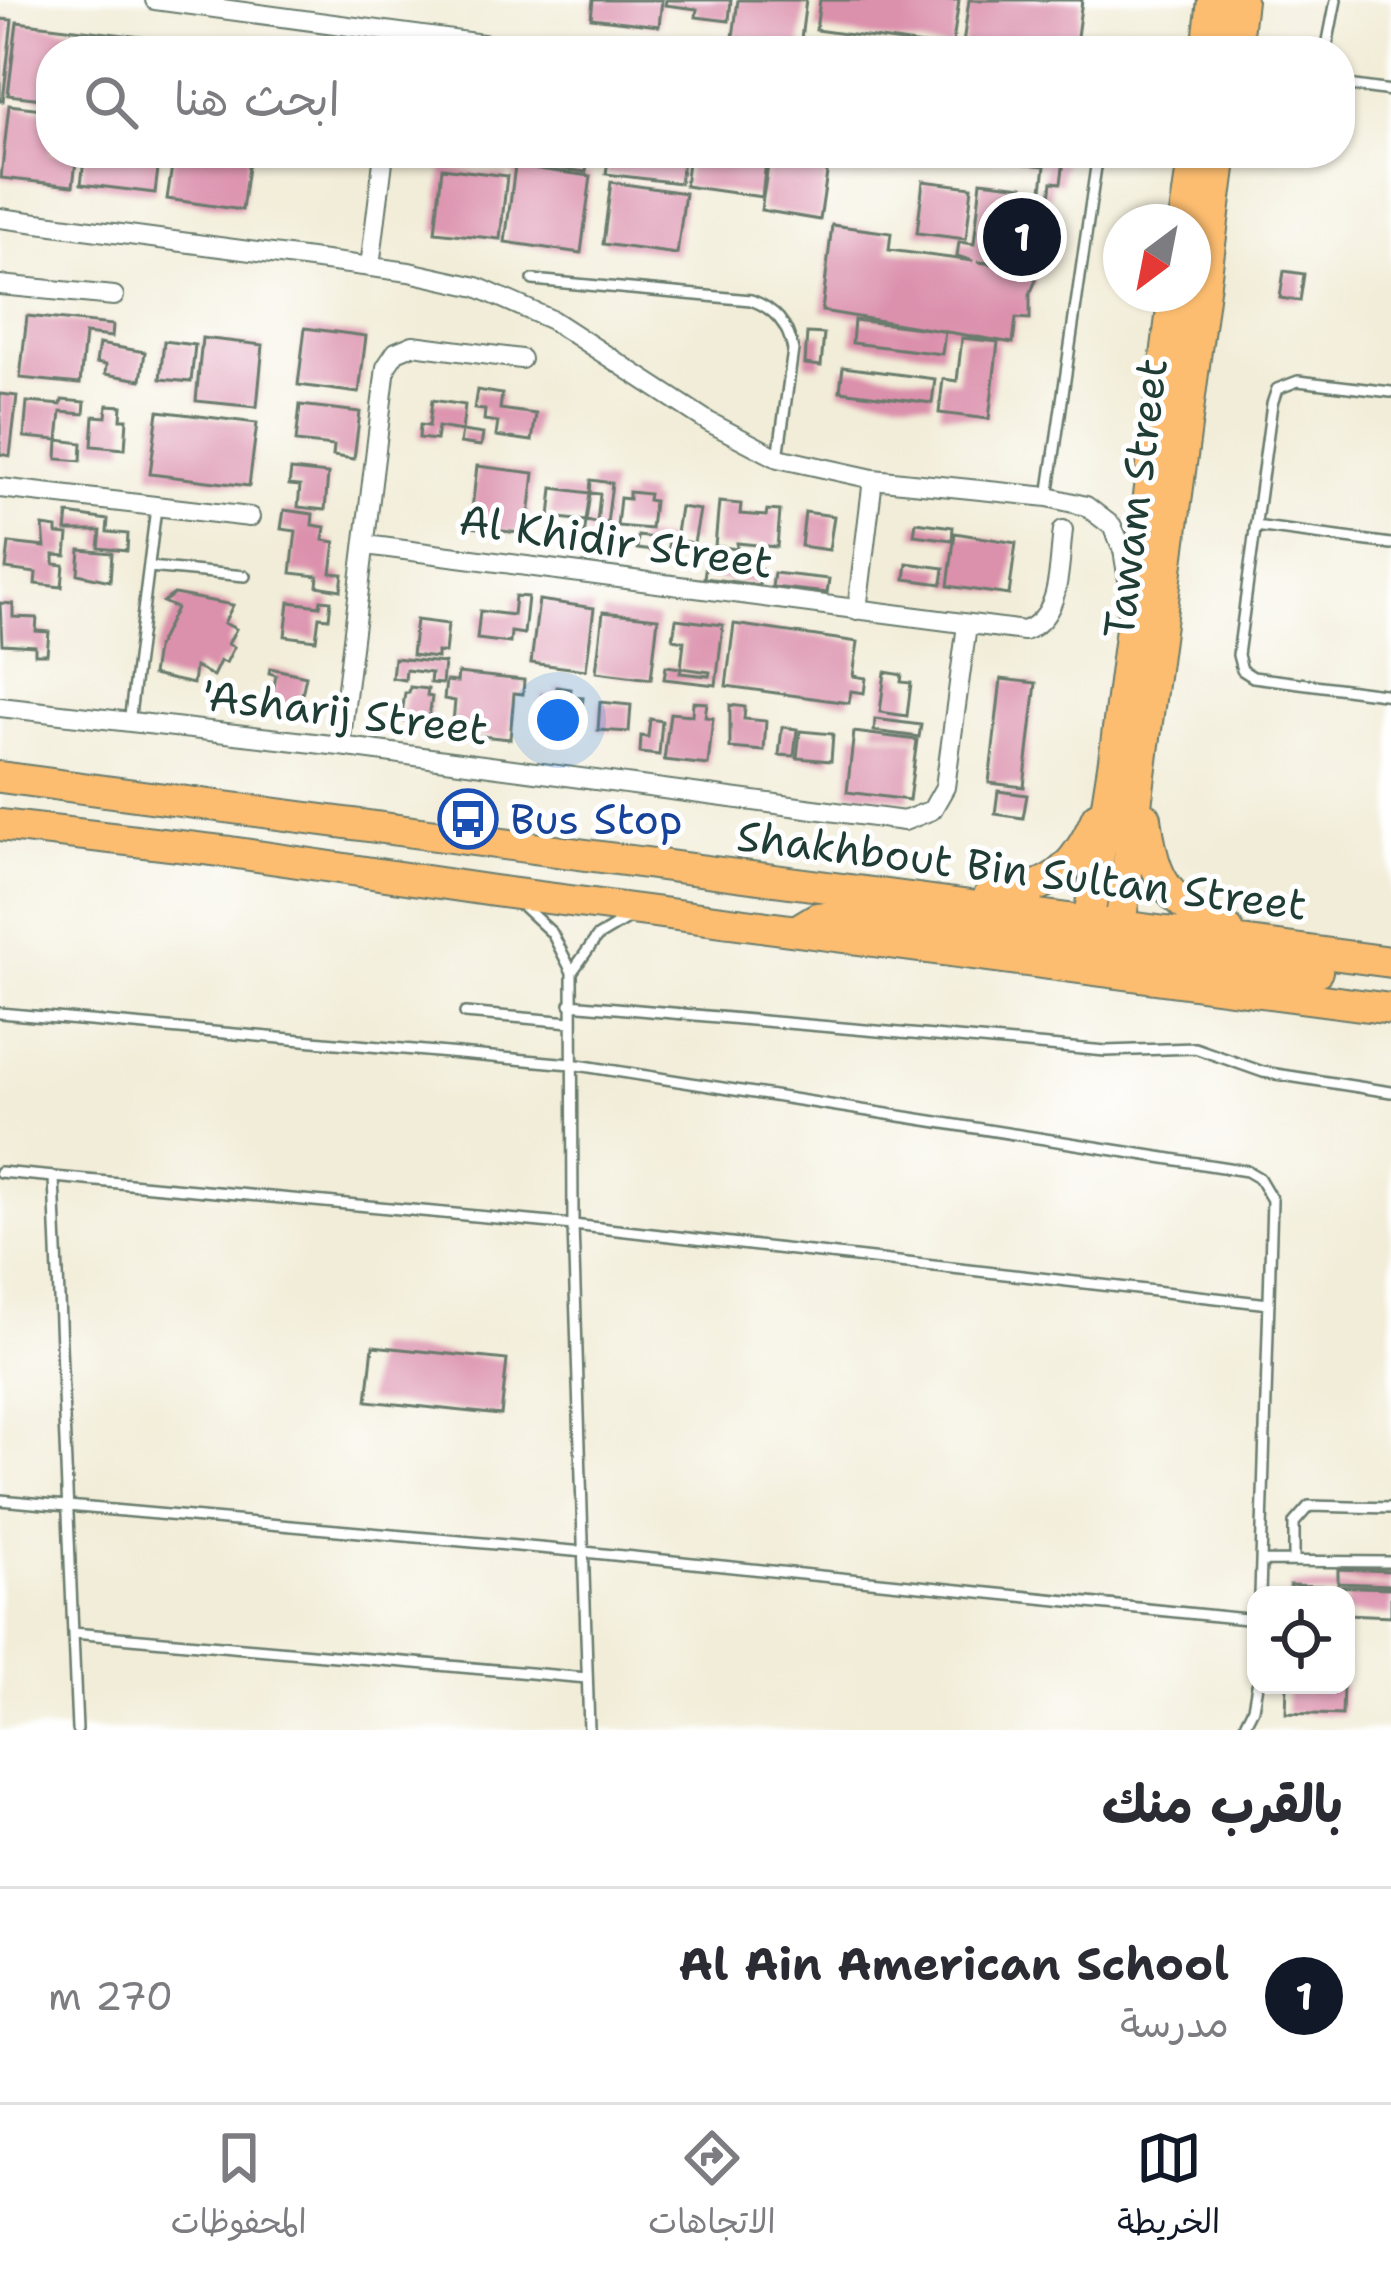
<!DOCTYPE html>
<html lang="ar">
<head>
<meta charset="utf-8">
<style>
  body { margin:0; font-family:"Shantell Sans","Playpen Sans Arabic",sans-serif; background:#f2f2f3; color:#2b2b33; direction:rtl }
  .controls { position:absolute; right:36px; bottom:36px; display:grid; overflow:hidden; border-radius:24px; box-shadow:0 3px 9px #0004 }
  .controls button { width:108px; height:108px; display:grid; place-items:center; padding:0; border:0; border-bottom:3px solid #e1e1e2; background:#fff; color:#2b2b33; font:60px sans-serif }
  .compass { position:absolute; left:1103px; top:204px; width:108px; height:108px; border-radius:50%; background:#fff; box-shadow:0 3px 9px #0004; rotate:212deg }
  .you { position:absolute; left:558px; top:720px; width:42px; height:42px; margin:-30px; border:9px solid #fff; border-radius:50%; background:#1a73e8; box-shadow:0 0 0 18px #1a73e833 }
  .badge { display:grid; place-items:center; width:78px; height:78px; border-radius:50%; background:#111827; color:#fff; font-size:39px; font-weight:700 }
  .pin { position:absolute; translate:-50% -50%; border:6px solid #fff; box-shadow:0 3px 12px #0006 }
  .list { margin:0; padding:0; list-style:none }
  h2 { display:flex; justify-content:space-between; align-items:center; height:156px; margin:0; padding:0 48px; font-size:51px }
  h2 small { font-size:39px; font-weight:400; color:#7c7c81 }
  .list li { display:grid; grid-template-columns:78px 1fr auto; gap:36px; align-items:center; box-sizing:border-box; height:216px; padding:0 48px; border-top:3px solid #e1e1e2 }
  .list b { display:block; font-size:45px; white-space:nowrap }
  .list p { margin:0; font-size:39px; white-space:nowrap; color:#7c7c81 }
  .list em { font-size:39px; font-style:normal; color:#7c7c81 }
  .icon { flex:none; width:66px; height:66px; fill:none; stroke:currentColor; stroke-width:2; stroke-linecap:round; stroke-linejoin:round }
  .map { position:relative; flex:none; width:1391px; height:1730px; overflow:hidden; direction:ltr }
  .search { position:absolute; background:#fff; box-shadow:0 3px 9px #0004; left:36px; right:36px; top:36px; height:132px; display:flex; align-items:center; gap:30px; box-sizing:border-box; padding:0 42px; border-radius:48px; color:#7c7c81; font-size:45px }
  .sheet { height:372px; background:#fff }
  nav { display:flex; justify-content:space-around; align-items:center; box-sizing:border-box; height:168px; border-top:3px solid #e1e1e2; background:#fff; font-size:33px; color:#7c7c81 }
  nav a { display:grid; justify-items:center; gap:6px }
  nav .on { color:#111827 }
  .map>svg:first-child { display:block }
</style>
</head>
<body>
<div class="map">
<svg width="1391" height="1730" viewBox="0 0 1391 1730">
  <rect width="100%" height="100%" fill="#fff"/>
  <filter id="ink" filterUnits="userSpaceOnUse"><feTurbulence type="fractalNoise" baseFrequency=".00833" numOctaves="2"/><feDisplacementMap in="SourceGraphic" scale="24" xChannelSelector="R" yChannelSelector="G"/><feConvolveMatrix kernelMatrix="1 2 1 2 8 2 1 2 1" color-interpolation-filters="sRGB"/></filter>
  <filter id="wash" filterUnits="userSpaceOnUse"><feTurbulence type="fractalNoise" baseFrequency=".004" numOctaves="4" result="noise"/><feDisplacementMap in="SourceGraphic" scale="48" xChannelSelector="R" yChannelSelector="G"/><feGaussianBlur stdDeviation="2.7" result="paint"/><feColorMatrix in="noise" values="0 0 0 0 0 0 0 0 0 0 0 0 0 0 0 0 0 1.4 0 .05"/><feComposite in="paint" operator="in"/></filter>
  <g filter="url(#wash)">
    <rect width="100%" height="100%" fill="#f2edd8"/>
    <g id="blocks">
      <path fill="#db90ac" d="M593 0H662L659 26 591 18Z
        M666 0H731L729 21 696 17 697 9 665 5Z
        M738 0H806L800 47 733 37Z
        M820 0H959L952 49 816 30Z
        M969 0H1082L1075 51H962Z
        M0 19 12 20 3 101H0Z
        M17 22 175 41 174 51H51V100L8 95Z
        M9 105 51 110V153H77L73 186 1 178Z
        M85 153H160L155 193 81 184Z
        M174 153H250L242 210 167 199Z
        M514 153H589L586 172 513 162Z
        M609 153H684L680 183 606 174Z
        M689 153H767L762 197 685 186Z
        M770 153H830L820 220 761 210Z
        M1026 155 1064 160 1061 183 1052 182 1050 198 1041 197 1045 166 1025 164Z
        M515 166 591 176 581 253 505 242Z
        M442 168 507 176 500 239 435 232Z
        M923 181 972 187 966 239 917 233Z
        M981 181 1023 186 1015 264 977 262 1026 268 1036 280 1030 294V319L1016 318 1013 343 822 311 832 225 891 233 889 250 973 261 957 256 959 242 974 244Z
        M611 182 685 193 677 254 603 244Z
        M1284 271 1304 274 1300 301 1280 298Z
        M27 316 113 325 112 337 85 334 80 384 20 378Z
        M854 320 945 331 942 354 852 343Z
        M305 328 366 336 359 393 298 385Z
        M807 333 824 334 821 366 805 364Z
        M202 338 263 345 257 407 196 401Z
        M962 338 998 342 989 419 939 413 943 379 957 381Z
        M164 341 195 345 191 382 160 379Z
        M99 344 145 352 141 380 105 374 106 365 96 363Z
        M843 367 935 379 932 403 840 391Z
        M477 390 502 394 500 409 536 414 532 441 496 436 498 422 484 420 485 410 474 409Z
        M0 394 17 396 10 456 0 454Z
        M62 400 85 402 84 414 61 412 58 440 82 443 81 461 57 459 58 440 24 437 27 402 61 405Z
        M432 400 465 405 462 431 483 434 481 446 460 443 462 431 438 427 436 440 419 438 420 425 429 426Z
        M107 405 122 406 121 419H127L125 449 92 446 94 416 106 417Z
        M300 405 360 412 354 459 333 456 334 446 296 442Z
        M158 411 257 423 249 486 150 474Z
        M477 466 534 473 527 534 470 527Z
        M291 470 328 474 325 510 298 507 300 486 289 485Z
        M591 480 612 483 605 540 584 537 586 521 597 523 600 494 590 493Z
        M553 488 590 493 586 521 550 517Z
        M629 492 649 494 648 500 654 501 651 529 617 526 620 498 629 499Z
        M719 502 741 504 740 514 766 516 767 510 780 511 777 547 737 543V549L715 546Z
        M680 507 700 510 694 543 675 540Z
        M284 510 313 514 312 525 325 527 323 540 335 542 331 573 343 574 341 590 317 586 318 576 291 573 296 531 281 529Z
        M805 512 834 516 829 550 801 546Z
        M68 514 108 520 107 532 128 534 127 551 99 548 101 531H66Z
        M916 522 953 527 952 540 914 535Z
        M43 526 57 528V534L68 535 66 556 54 555V564L64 565 62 587 35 584 36 573 6 569 9 543 45 547Z
        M955 533 1016 543 1009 595 948 586Z
        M638 536 669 540 667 553 637 549Z
        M80 550 112 553 110 581 78 574Z
        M706 563 761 569 759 585 704 578Z
        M907 563 944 568 942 584 905 579Z
        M774 573 829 579 827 593 772 587Z
        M174 594 233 605 224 623 236 629 228 644 234 647 226 663 220 661 213 676 195 667 193 684 152 675 156 649 176 608 163 602Z
        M515 596 528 597 524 634 511 632 510 643 477 639 480 611 513 615Z
        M321 600 331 601 329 618 319 617 316 640 285 636 289 602 320 606Z
        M539 600 594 608 586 670 531 663Z
        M0 603 13 604V617L37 618 36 631 49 632 47 654H35V646L2 644Z
        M603 612 658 618 651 679 596 672Z
        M676 619 723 625 716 685 664 679 666 666 681 668 680 673 709 676 710 672 681 668 684 641 673 639Z
        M416 620 448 624 445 653 437 652V658L412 655Z
        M734 624 858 642 853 676 866 678 864 693 851 691 849 703 726 686Z
        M394 658 444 663 442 684 430 683 431 673 406 670 405 680 392 678Z
        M270 668 306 676 299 709 271 703 276 675 269 673Z
        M885 672 902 675 901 682 911 683 907 716 880 712Z
        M458 673 524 680 523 694 514 693 510 739 452 733 455 701 444 699 446 681 457 682Z
        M1001 679 1036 683 1024 787 989 783Z
        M410 687 428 689 427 696 432 697 428 725 401 721 405 693H409Z
        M557 687 571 689 570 697 583 698 580 727 539 723 542 695 556 696Z
        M600 702 631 705 629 732 598 730Z
        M693 702 707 703 705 717 713 718 708 765 664 760 670 713 692 715Z
        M730 705 745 707 744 719 766 721 764 751 730 748Z
        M650 719 662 721 659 755 640 753 641 736 648 737Z
        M875 719 921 725 919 737 874 731Z
        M782 727 797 729 794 756 779 755Z
        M800 731 833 734 831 761 797 758Z
        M854 732 917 740 909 800 847 792Z
        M998 791 1027 795 1023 818 995 814Z
        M373 1346 507 1360 501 1415 367 1401Z
        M1338 1569 1391 1571V1585L1338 1583Z
        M1290 1585 1391 1588V1616L1346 1614V1595H1290Z
        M1287 1685H1343L1342 1715 1286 1713Z"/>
    </g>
  </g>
  <g filter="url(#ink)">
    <use href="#blocks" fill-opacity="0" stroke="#697b6d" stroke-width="3"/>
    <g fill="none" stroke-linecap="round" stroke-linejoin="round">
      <g stroke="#697b6d" stroke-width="14">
        <path id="service" d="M1326 51 1336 0
          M1340 84 1391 91
          M533 280 751 300C775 309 788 324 793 350L778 458
          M1391 392 1298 381 1277 389 1272 404 1238 655 1242 670 1253 677 1391 695
          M1048 497 1098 153
          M1255 526 1391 544
          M149 567 245 576
          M129 723 156 508
          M524 907 552 933 572 972 573 1225 589 1730
          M572 972 597 937 627 919
          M570 1004 1106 1051 1195 1048 1263 1072 1391 1092
          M0 1013 571 1064 1247 1171 1259 1178 1272 1200 1260 1595
          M465 1013 571 1022
          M0 1172 573 1225 1269 1304
          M54 1178 77 1730
          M0 1500 584 1552 1256 1620
          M1261 1561 1391 1562
          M1294 1561V1523L1309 1506 1391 1508
          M73 1633 587 1678
          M1242 1730 1253 1708 1257 1685"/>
      </g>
      <g stroke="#697b6d" stroke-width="22">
        <path id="minor" d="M155 0 535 51
          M0 218 409 272 477 287 552 320 709 422 778 458 873 479 1048 497 1086 506 1112 526 1123 550 1128 580
          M370 267 384 153
          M0 285 114 296
          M0 488 250 517
          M366 545 1024 631C1063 617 1058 565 1063 530
          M857 610 873 479
          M0 707 340 746 904 821 932 810 945 787 967 625
          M340 746 386 367 396 352 413 345 521 359"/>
      </g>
      <g stroke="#697b6d" stroke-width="34">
        <path id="primary" d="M1207 51 1213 0
          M1235 51 1241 0
          M1184 222 1194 153
          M0 777 1391 962
          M1146 818C1155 887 1167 899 1228 930
          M0 825 230 852 494 891 1391 1009
          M989 896C1048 890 1074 873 1097 817
          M802 927 817 918 858 914 1086 945 1102 940
          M1097 950 1116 946 1317 971
          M1081 968 1114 760 1174 294
          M1114 972 1222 153"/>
      </g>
      <use href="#service" stroke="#fff" stroke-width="9"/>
      <use href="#minor" stroke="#fff" stroke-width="18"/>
      <use href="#primary" stroke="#fcbd6f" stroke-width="30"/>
    </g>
  </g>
  <defs>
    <g id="bus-ring" transform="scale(3)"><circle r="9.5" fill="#fff" stroke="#1a4fb4" stroke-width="1.5"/><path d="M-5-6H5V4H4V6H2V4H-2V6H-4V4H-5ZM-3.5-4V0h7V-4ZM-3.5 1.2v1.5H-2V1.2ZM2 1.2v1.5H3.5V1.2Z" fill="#1a4fb4"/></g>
  </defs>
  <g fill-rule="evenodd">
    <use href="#bus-ring" x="468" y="819"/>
  </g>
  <g text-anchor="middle" stroke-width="10" stroke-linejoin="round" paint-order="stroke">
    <g font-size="42" fill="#1f3d34" stroke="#fff">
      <text transform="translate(1135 498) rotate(-83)" y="15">Tawam Street</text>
      <text transform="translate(616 541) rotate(8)" y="15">Al Khidir Street</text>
      <text transform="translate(345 712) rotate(7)" y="15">'Asharij Street</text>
      <text transform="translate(1022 870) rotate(7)" y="15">Shakhbout Bin Sultan Street</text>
    </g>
    <g font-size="42" fill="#164399" stroke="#fff" text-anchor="start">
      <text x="510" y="834">Bus Stop</text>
    </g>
  </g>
</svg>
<div class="controls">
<button><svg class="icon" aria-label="locate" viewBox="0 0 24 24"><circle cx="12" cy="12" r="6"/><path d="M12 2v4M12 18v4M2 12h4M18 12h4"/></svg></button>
</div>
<svg class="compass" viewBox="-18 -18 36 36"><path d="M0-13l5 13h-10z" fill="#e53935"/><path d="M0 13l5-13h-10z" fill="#7c7c81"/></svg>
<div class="you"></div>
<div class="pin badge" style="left:1022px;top:237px">1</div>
<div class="search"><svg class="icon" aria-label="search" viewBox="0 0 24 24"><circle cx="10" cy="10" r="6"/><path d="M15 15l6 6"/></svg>ابحث هنا</div>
</div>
<section class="sheet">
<h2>بالقرب منك<small></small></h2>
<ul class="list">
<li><span class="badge">1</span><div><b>Al Ain American School</b><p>مدرسة</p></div><em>270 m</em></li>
</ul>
</section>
<nav>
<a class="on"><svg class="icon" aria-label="map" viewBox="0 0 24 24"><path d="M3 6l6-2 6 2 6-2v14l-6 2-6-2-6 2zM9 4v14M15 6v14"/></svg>الخريطة</a>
<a><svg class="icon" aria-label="directions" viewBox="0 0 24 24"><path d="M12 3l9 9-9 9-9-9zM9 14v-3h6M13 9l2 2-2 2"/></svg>الاتجاهات</a>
<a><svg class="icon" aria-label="saved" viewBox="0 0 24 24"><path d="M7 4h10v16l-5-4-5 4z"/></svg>المحفوظات</a>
</nav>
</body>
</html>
